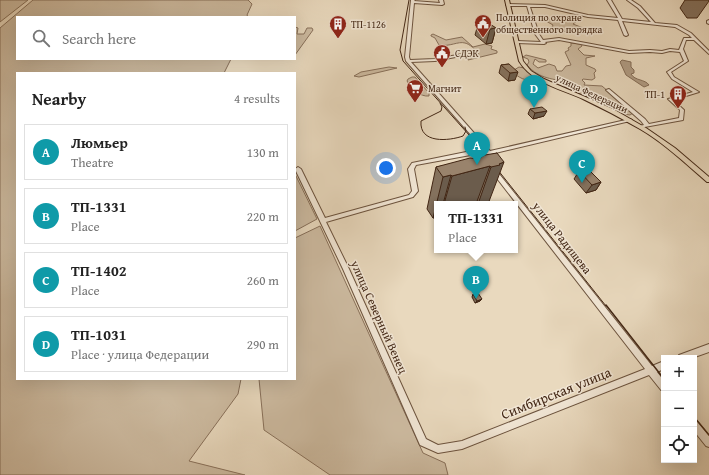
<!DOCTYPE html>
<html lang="en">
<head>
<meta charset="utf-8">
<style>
  body { margin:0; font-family:"Gentium Book Plus",serif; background:#f2f2f2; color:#222 }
  .controls { position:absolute; right:12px; bottom:12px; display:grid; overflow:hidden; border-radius:0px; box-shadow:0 4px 16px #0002 }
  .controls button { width:36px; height:36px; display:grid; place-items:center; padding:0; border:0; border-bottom:1px solid #e0e0e0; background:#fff; color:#222; font:20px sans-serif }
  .you { position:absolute; left:386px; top:168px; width:14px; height:14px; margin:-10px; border:3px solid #fff; border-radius:50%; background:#1a73e8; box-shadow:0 0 0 6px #1a73e833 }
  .badge { display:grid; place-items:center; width:26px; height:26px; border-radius:50%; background:#8f2418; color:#fff; font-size:13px; font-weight:700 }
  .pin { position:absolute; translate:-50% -33px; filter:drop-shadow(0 1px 2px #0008) }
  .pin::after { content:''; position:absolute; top:21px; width:14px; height:12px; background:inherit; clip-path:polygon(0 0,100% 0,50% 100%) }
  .popup { position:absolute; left:434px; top:201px; width:84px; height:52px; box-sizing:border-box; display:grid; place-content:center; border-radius:0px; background:#fff; filter:drop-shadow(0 1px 3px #0005); font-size:13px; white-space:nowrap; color:#767676 }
  .popup b { font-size:15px; color:#222 }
  .popup::after { content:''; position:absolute; left:50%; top:100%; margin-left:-8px; border:8px solid transparent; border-top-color:#fff }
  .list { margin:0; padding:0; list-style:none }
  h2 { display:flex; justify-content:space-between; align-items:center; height:52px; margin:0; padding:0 16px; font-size:17px }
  h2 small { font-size:13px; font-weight:400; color:#767676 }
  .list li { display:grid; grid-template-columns:26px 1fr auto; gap:12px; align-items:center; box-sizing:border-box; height:56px; margin:0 8px 8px; padding:0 8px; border:1px solid #e0e0e0; border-radius:0px }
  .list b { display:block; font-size:15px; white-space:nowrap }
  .list p { margin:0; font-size:13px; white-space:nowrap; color:#767676 }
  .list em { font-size:13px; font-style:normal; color:#767676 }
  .icon { flex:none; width:22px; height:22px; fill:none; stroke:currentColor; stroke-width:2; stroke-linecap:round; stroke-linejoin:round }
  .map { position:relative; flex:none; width:709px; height:475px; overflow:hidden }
  .search { position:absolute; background:#fff; box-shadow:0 4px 16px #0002; left:16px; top:16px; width:280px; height:44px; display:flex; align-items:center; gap:10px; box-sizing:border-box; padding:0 14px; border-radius:0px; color:#767676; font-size:15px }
  .panel { position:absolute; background:#fff; box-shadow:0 4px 16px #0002; left:16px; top:72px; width:280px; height:308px; border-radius:0px }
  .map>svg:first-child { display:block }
</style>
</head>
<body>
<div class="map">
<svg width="709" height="475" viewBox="0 0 709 475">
  <rect width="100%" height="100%" fill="#e9d9be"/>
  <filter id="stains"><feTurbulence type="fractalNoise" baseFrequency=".005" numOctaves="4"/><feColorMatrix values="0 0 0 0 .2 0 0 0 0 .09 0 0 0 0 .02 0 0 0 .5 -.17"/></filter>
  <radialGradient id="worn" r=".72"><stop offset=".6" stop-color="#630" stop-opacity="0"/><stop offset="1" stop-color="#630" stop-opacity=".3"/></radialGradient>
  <path fill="#cdbba1" stroke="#88705a" d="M0 0H28L0 22Z
    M33 0H248L252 4 247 15 248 17H17V59H231L224 73H17V379H241L238 394 189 461 245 475H0V28Z
    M554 17 558 18 555 20C561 23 564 20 569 19L577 21 573 24 583 28H578V30L586 33 558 31 557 34 549 32 553 30 552 27 553 25 546 21Z
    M295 27 298 28 297 34H304L307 28H312L313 30 295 55Z
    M433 34 446 40 462 37 473 47 485 44 492 46 491 49 497 51V53L468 60 467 56 479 53C475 50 470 44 465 43 458 41 450 47 439 45L435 38 431 36V35Z
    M571 43 581 44 582 46 578 49 584 55 595 56 586 58V65L595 69 596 71 594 73 595 78 592 80 583 79 582 80 585 83 584 85 602 86 633 113 630 115 623 114 605 105 564 87 570 86V83C553 78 540 80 527 65L529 62 528 59 523 57 526 55 546 60V62H539L535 59 533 64 538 68 549 64 555 66 557 71H562L566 66 571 65 565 52 569 50 568 48 571 46Z
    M389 67 397 68 359 77 354 76 361 72Z
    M519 67 524 68 537 79C528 82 521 79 515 74L514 70Z
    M412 77H415L429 93V96C420 97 412 89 407 81L408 79Z
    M295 174 317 219 295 231Z
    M320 226 423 453 445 463 448 475H330L264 430 259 379H295V238Z"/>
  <path fill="#b09c84" stroke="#846d57" d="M622 60 631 62V67L634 70V73L631 74C635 81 645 79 649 85L644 87 626 75 620 62Z"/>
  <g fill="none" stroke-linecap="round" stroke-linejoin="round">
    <g stroke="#6c533e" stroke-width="2">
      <path id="minor" d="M411 0H415L414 1 440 3 439 0H443L444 4 442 5 414 3 409 57 410 60 435 59 474 52 476 53 435 61 411 62 490 151 630 119 632 120 630 121 491 154 489 160 491 162 488 164 483 161 486 154H476L416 165 414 169 418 191 413 197 326 222 349 269 426 439 438 445 462 441 645 369 492 172 491 171 494 169 496 170 652 366 664 361V369L657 372 664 381V391L661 390 649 375 462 449 438 453 420 445 343 269 295 169 298 167 301 169 325 218 409 195 412 191 408 169 412 163 476 150 485 151 406 61 405 57Z
        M607 0H611L622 19 651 22 638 8 627 0H631L640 6 655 23 677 25 691 33 709 51V54L694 40H686L683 49 688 61 671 72 674 77 699 92 673 100 684 110 683 120 639 128V126L644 125 641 121 606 90 609 89 645 119 649 124 679 118 680 110 668 99 693 92 672 79 667 72 684 61 680 52 670 51 662 53 650 52 629 53 559 40 545 42 546 43 544 44 517 43 515 42 517 41 541 42 535 34 527 6H508L506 5 507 4 545 5 588 15 618 18ZM530 7H545L588 17 618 20 624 35 626 36 628 35 622 21 675 27 689 35 692 38H684L679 50 670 49 662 51 650 50 629 51 559 38 543 40 539 34Z
        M709 20V24L707 23V21Z
        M709 344V352L692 358H678L679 355Z
        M694 420 697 421 709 436V447L706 446 694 431Z"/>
    </g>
    <g stroke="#422614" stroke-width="2">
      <path id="major" d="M505 0H509L523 61 531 71 544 79 613 109 646 128 675 148 709 177V182H707C685 163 664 143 640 129 621 118 602 108 583 99 561 89 532 83 519 61Z"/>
    </g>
    <use href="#minor" fill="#f1e6d5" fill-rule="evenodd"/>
    <use href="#major" fill="#e9d9be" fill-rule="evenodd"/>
    <path stroke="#422614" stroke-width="1" d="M409 0 400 50 403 61 478 145 606 306
      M440 103 442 107 441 111 421 121C419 144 449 141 463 136L466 131 465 127"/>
    <path stroke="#422614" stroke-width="1.5" d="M606 305 664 379
      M694 417 709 435"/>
  </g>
  <path fill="#84715d" stroke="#422614" d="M685 0H709V1L697 18H687L680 8Z
    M479 21 496 28 492 43 486 44 475 35Z
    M509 64 515 80 508 81 499 73 501 65Z
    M530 109 544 116 533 119 528 114Z
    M497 153 488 204H437V217L433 218 427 209 436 167 480 159Z
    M579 171 601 182 596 190 586 193 574 179Z
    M473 294 482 299 480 301 475 303 472 297Z"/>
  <path fill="#6b5c4c" stroke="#422614" d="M496 28 492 43 486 44 490 29Z
    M518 72 515 80 508 81 510 73Z
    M547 111 544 116 533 119 535 113Z
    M504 162 488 204H478L491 167 499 164Z
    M490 166 476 204H444L452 176Z
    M451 175 443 204H437V217L433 218 443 177Z
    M601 182 596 190 586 193 592 185Z
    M482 299 480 301 475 303 477 301Z"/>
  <path fill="#99836c" stroke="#422614" d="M484 20 496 28 490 29 479 21Z
    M509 64 518 72 510 73 501 65Z
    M542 107 547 111 535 113 530 109Z
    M497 153 504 162 499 164 500 165 491 167 490 166 452 176 451 175 443 177 436 167 470 158 480 159 481 157 485 155Z
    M588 169 601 182 592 185 579 171Z
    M478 293 482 299 477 301 473 294Z"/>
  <defs>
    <g id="civic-pin" transform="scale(0.9)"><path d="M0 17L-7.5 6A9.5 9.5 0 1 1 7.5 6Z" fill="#8f2418" stroke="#f1e6d5"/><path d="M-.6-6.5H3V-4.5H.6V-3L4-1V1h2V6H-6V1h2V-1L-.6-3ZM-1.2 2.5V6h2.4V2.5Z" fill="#fff"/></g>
    <g id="building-pin" transform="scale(0.9)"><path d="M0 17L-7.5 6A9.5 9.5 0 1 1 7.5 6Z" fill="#8f2418" stroke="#f1e6d5"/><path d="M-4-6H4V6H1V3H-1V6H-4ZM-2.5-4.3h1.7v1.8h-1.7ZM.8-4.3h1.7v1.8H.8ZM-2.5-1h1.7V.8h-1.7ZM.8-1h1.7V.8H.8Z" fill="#fff"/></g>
    <g id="supermarket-pin" transform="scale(0.9)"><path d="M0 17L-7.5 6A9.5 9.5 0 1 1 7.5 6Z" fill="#8f2418" stroke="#f1e6d5"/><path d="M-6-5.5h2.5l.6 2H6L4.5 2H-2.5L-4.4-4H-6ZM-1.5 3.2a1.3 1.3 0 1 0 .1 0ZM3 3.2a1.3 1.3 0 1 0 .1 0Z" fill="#fff"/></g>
  </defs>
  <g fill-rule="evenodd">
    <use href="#civic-pin" x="483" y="23"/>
    <use href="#building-pin" x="338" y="24"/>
    <use href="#civic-pin" x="442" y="53"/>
    <use href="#supermarket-pin" x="415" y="88"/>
    <use href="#building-pin" x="678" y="94"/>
  </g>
  <g text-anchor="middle" stroke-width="3" stroke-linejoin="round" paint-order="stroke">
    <g font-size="10" fill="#422614" stroke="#f1e6d5" text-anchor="start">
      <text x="496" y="21">Полиция по охране<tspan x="496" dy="12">общественного порядка</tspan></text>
      <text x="351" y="28">ТП-1126</text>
      <text x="455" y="57">СДЭК</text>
      <text x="428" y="92">Магнит</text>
      <text x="665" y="98" text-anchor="end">ТП-1</text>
    </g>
    <g font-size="10" fill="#422614" stroke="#f1e6d5">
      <text transform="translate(592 93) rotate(25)" y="4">улица Федерации</text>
    </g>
    <g font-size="12" fill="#422614" stroke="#f1e6d5">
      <text transform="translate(562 238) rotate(52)" y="4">улица Радищева</text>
      <text transform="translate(379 317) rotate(66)" y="4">улица Северный Венец</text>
    </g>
    <g font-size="14" fill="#422614" stroke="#f1e6d5">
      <text transform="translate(556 393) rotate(-22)" y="5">Симбирская улица</text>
    </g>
  </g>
  <rect width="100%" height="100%" filter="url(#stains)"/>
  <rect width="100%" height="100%" fill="url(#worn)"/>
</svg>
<div class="controls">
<button>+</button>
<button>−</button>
<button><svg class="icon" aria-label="locate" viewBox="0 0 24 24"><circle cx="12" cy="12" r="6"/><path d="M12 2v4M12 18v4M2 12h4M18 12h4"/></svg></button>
</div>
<div class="you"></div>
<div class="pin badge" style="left:477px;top:165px;background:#0f9aa8">A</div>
<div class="pin badge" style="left:476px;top:299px;background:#0f9aa8">B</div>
<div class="popup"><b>ТП-1331</b>Place</div>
<div class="pin badge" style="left:582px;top:183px;background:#0f9aa8">C</div>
<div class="pin badge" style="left:534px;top:108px;background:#0f9aa8">D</div>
<div class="search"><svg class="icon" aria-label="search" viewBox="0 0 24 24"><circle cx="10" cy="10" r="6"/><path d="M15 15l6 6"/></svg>Search here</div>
<section class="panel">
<h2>Nearby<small>4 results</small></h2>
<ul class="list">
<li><span class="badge" style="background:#0f9aa8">A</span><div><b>Люмьер</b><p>Theatre</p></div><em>130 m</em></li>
<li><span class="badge" style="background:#0f9aa8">B</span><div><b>ТП-1331</b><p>Place</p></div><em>220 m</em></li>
<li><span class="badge" style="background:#0f9aa8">C</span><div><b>ТП-1402</b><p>Place</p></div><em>260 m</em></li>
<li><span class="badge" style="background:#0f9aa8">D</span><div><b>ТП-1031</b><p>Place · улица Федерации</p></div><em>290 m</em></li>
</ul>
</section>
</div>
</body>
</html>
